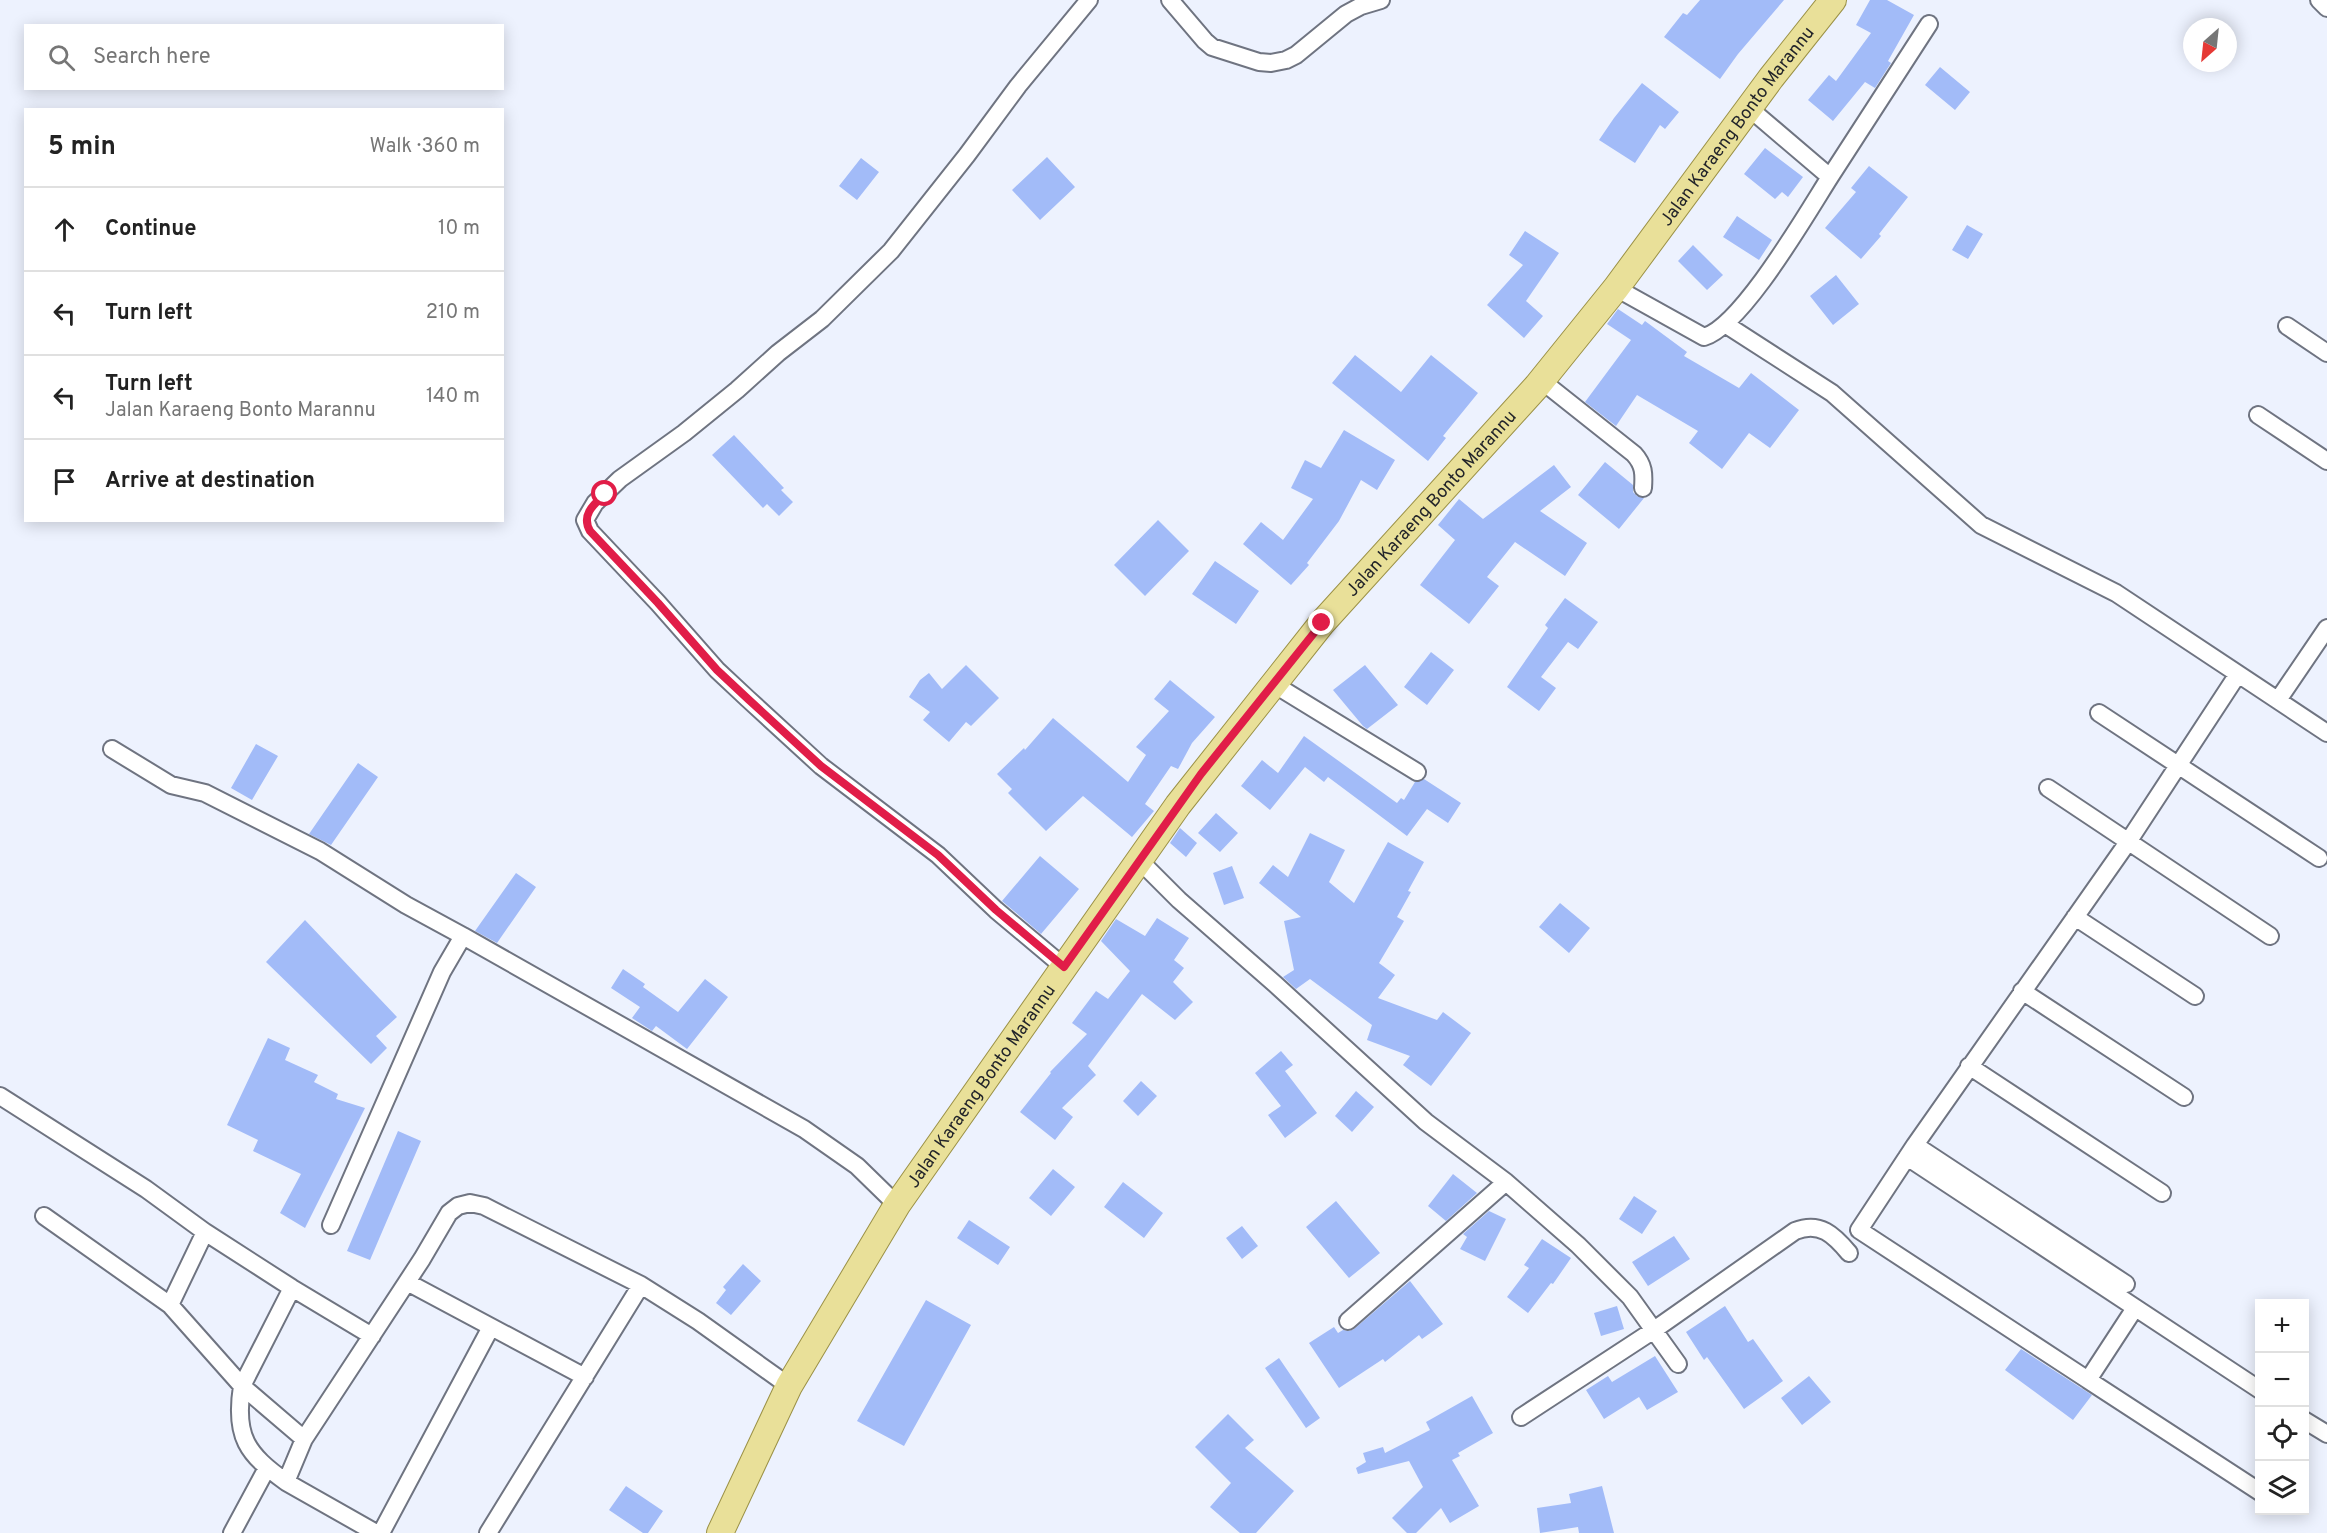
<!DOCTYPE html>
<html lang="en">
<head>
<meta charset="utf-8">
<style>
  body { margin:0; font-family:Overpass,sans-serif; background:#f2f2f2; color:#222 }
  .controls { position:absolute; right:18px; bottom:18px; display:grid; overflow:hidden; border-radius:0px; box-shadow:0 3px 15px #0003 }
  .controls button { width:54px; height:54px; display:grid; place-items:center; padding:0; border:0; border-bottom:2px solid #e0e0e0; background:#fff; color:#222; font:30px sans-serif }
  .compass { position:absolute; left:2183px; top:18px; width:54px; height:54px; border-radius:50%; background:#fff; box-shadow:0 3px 15px #0003; rotate:207deg }
  .stop { position:absolute; width:18px; height:18px; margin:-14px; border:4px solid #e11d48; border-radius:50%; background:#fff }
  .stop.end { background:#e11d48; border-color:#fff; box-shadow:0 2px 6px #0008 }
  .list { margin:0; padding:0; list-style:none }
  h2 { display:flex; justify-content:space-between; align-items:center; height:78px; margin:0; padding:0 24px; font-size:26px }
  h2 small { font-size:20px; font-weight:400; color:#767676 }
  .list li { display:grid; grid-template-columns:39px 1fr auto; gap:18px; align-items:center; box-sizing:border-box; height:84px; padding:0 24px; border-top:2px solid #e0e0e0 }
  .list b { display:block; font-size:22px; white-space:nowrap }
  .list p { margin:0; font-size:20px; white-space:nowrap; color:#767676 }
  .list em { font-size:20px; font-style:normal; color:#767676 }
  .icon { flex:none; width:33px; height:33px; fill:none; stroke:currentColor; stroke-width:2; stroke-linecap:round; stroke-linejoin:round }
  .map { position:relative; flex:none; width:2327px; height:1533px; overflow:hidden }
  .search { position:absolute; background:#fff; box-shadow:0 3px 15px #0003; left:24px; top:24px; width:480px; height:66px; display:flex; align-items:center; gap:15px; box-sizing:border-box; padding:0 21px; border-radius:0px; color:#767676; font-size:22px }
  .panel { position:absolute; background:#fff; box-shadow:0 3px 15px #0003; left:24px; top:108px; width:480px; height:414px; border-radius:0px }
  .map>svg:first-child { display:block }
</style>
</head>
<body>
<div class="map">
<svg width="2327" height="1533" viewBox="0 0 2327 1533">
  <rect width="100%" height="100%" fill="#edf2fe"/>
  <path fill="#a2bbf8" d="M1700 0H1784L1738 54 1720 79 1664 37 1683 13 1687 15Z
    M1870 0H1887L1914 15 1888 61 1891 63 1875 88 1865 82 1833 121 1808 100 1829 75 1836 81 1871 33 1856 25Z
    M1940 67 1970 92 1955 110 1925 85Z
    M1642 83 1679 112 1665 129 1660 125 1635 163 1599 140 1614 118Z
    M1765 148 1803 177 1788 197 1782 192 1775 199 1744 174Z
    M1047 157 1075 187 1040 220 1012 190Z
    M861 158 879 172 857 200 839 186Z
    M1869 166 1908 197 1879 234 1881 236 1861 259 1825 228 1856 192 1851 188Z
    M1737 216 1772 240 1759 260 1723 237Z
    M1967 225 1983 234 1968 259 1952 250Z
    M1525 231 1559 253 1526 301 1543 316 1524 338 1487 305 1523 265 1509 255Z
    M1693 245 1723 275 1707 290 1678 261Z
    M1836 275 1859 304 1833 325 1810 296Z
    M1618 309 1642 325 1645 321 1687 352 1684 356 1739 388 1751 373 1799 410 1770 448 1749 433 1722 469 1689 443 1698 431 1637 395 1616 426 1585 402 1631 340 1607 324Z
    M1355 355 1401 392 1431 355 1478 393 1443 436 1446 438 1428 461 1332 383Z
    M1344 430 1395 460 1377 490 1361 480 1339 521 1307 563 1309 565 1291 585 1243 544 1261 522 1283 540 1313 499 1291 488 1305 460 1321 468Z
    M734 435 784 488 781 490 793 502 779 516 767 504 763 508 712 455Z
    M1605 462 1633 485V492L1637 496 1644 498 1619 529 1578 495Z
    M1554 465 1571 487 1540 511 1587 543 1565 576 1515 542 1487 577 1499 586 1469 624 1420 585 1455 540 1438 525 1459 499 1483 519Z
    M1158 520 1189 551 1145 596 1114 565Z
    M1215 561 1259 591 1236 624 1192 594Z
    M1565 598 1598 622 1578 649 1568 642 1541 677 1556 688 1539 711 1507 687 1548 628 1545 625Z
    M1431 652 1454 670 1427 705 1404 687Z
    M966 665 999 698 971 726 966 722 949 742 923 720 930 712 909 697 920 680 929 673 942 689Z
    M1365 665 1398 705 1367 729 1363 726 1333 690Z
    M1170 680 1215 717 1192 743 1178 769 1171 766 1145 804 1154 811 1132 837 1083 796 1046 831 1008 793 1012 789 997 774 1024 748 1025 750 1053 718 1128 782 1146 755 1136 747 1169 711 1154 699Z
    M1304 736 1397 803 1401 798 1404 800 1415 782 1424 779 1461 803 1448 823 1427 809 1407 836 1328 777 1324 782 1305 767 1270 810 1241 786 1262 760 1278 773Z
    M256 744 278 756 252 800 231 788Z
    M358 763 378 777 331 845 309 834Z
    M1216 813 1238 833 1220 852 1198 833Z
    M1180 828 1197 843 1186 857 1170 843Z
    M1310 833 1345 850 1329 882 1354 903 1388 842 1424 862 1408 891 1411 892 1397 917 1404 921 1379 963 1395 975 1378 998 1437 1020 1443 1012 1471 1033 1431 1086 1403 1065 1410 1056 1367 1040 1372 1025 1310 979 1296 989 1283 977 1294 970 1284 921 1301 917 1259 883 1273 865 1288 877Z
    M1040 856 1079 889 1041 934 1002 901Z
    M1232 866 1244 898 1224 905 1213 873Z
    M516 873 536 887 497 943 475 931Z
    M1560 903 1590 928 1569 953 1539 927Z
    M1157 918 1189 938 1174 960 1184 968 1173 982 1193 1002 1175 1020 1142 994 1088 1066 1096 1075 1062 1108 1073 1117 1055 1140 1020 1112 1051 1073 1050 1072 1087 1034 1072 1023 1096 991 1108 999 1130 971 1101 941 1116 919 1145 936Z
    M305 920 397 1017 376 1036 387 1048 371 1064 266 962Z
    M623 969 645 984 643 987 678 1012 705 979 728 997 687 1049 656 1026 652 1031 632 1018 640 1007 611 988Z
    M268 1038 290 1048 285 1060 318 1075 314 1082 338 1094 336 1099 365 1108 305 1228 280 1213 301 1174 253 1151 258 1140 227 1125Z
    M1281 1051 1293 1065 1285 1071 1317 1113 1285 1138 1268 1115 1281 1106 1255 1073Z
    M1141 1081 1157 1096 1138 1116 1123 1101Z
    M1356 1091 1374 1107 1352 1132 1335 1116Z
    M398 1131 421 1141 370 1260 347 1251Z
    M1053 1169 1075 1187 1051 1216 1029 1198Z
    M1453 1174 1477 1193 1446 1221 1428 1206Z
    M1123 1182 1163 1213 1144 1238 1104 1207Z
    M1634 1196 1657 1211 1642 1234 1619 1219Z
    M1336 1201 1380 1253 1349 1278 1306 1227Z
    M1489 1211 1506 1219 1485 1261 1460 1249 1467 1237 1463 1234Z
    M969 1220 1010 1247 998 1265 957 1238Z
    M1242 1226 1258 1246 1242 1259 1226 1238Z
    M1674 1236 1690 1259 1648 1286 1632 1262Z
    M1542 1239 1571 1258 1553 1284 1551 1283 1528 1313 1507 1297 1529 1268 1524 1265Z
    M743 1264 761 1281 731 1315 716 1303 726 1290 723 1287Z
    M1410 1281 1443 1324 1422 1339 1419 1335 1385 1362 1383 1359 1339 1388 1309 1343 1334 1327 1338 1333 1343 1330 1349 1331 1354 1329Z
    M926 1300 971 1325 904 1446 857 1421Z
    M1617 1306 1624 1329 1601 1336 1594 1313Z
    M1725 1306 1748 1342 1753 1339 1783 1381 1744 1409 1707 1357 1704 1360 1686 1332Z
    M2021 1349 2092 1395 2073 1420 2005 1370Z
    M1655 1356 1678 1392 1647 1410 1639 1397 1604 1419 1586 1390 1608 1376 1612 1382Z
    M1279 1358 1320 1418 1306 1428 1265 1368Z
    M1809 1376 1831 1402 1802 1425 1781 1398Z
    M1472 1396 1493 1433 1458 1453 1460 1456 1452 1460 1479 1506 1450 1523 1441 1508 1416 1533H1407L1392 1518 1423 1487 1409 1461 1358 1474 1356 1468 1366 1462 1363 1453 1383 1447 1385 1453 1430 1430 1426 1422Z
    M1228 1414 1254 1440 1245 1448 1294 1491 1256 1533H1240L1210 1507 1231 1483 1195 1447Z
    M626 1486 663 1511 648 1533H643L609 1510Z
    M1602 1486 1614 1533H1579L1578 1527 1540 1533 1537 1508 1571 1503 1569 1494Z"/>
  <g fill="none" stroke-linecap="round" stroke-linejoin="round">
    <g stroke="#6f7481" stroke-width="20">
      <path id="minor" d="M1170 0 1205 41 1212 47 1259 62 1271 63 1286 60 1296 55 1346 14 1361 6 1381 0
        M2319 0 2327 8
        M1749 108 1830 177 1929 24
        M1616 288 1704 337C1742 326 1807 213 1830 177
        M1725 324 1832 393 1981 525 2116 593 2327 733
        M2287 326 2327 353
        M1542 381 1634 454C1644 465 1644 474 1643 488
        M2258 415 2327 461
        M1272 683 1417 772
        M2278 700 2327 628
        M2099 713 2319 858
        M112 749 171 785 205 793 320 851 406 905 463 936
        M2048 788 2270 936
        M1140 861 1179 900 1275 984 1426 1122 1506 1182 1578 1245 1630 1297 1678 1364
        M2075 917 2195 996
        M1064 967 996 910 938 855 821 766 748 699 717 670 658 603 590 531 585 520 595 503 620 479 684 433 737 390 778 353 822 319 891 251 967 155 1018 86 1089 0
        M2022 991 2184 1097
        M1969 1066 2162 1193
        M0 1096 146 1189 205 1232 292 1288 372 1336
        M1915 1145 1859 1230 2088 1380 2135 1308
        M1907 1157 2260 1390
        M44 1216 170 1305 242 1386 304 1439
        M331 1225 442 972 463 936 804 1129 857 1166 897 1205
        M407 1282 585 1377
        M2126 1284 1915 1145 2128 842 2238 674
        M170 1305 205 1232
        M1348 1321 1506 1182
        M2088 1380 2260 1492
        M1521 1417 1654 1330 1795 1231C1820 1221 1834 1235 1849 1253
        M2304 1420 2327 1434
        M286 1482C247 1454 234 1437 242 1386L292 1288
        M232 1533 267 1468
        M376 1533 286 1482 304 1439 422 1259 449 1213 458 1206 470 1203 484 1206 641 1285 698 1321 789 1386
        M381 1533 491 1327
        M488 1533 641 1285"/>
    </g>
    <g stroke="#9b9146" stroke-width="28">
      <g id="primary">
        <path id="s1" d="M720 1533 789 1386 897 1205 1178 805 1322 623 1537 386 1616 288 1771 78 1833 0"/>
      </g>
    </g>
    <use href="#minor" stroke="#fff" stroke-width="16"/>
    <use href="#primary" stroke="#e9e099" stroke-width="26"/>
  </g>
  <g fill="none" stroke-linecap="round" stroke-linejoin="round">
    <path stroke="#e11d48" stroke-width="8" d="M605 494C593 505 581 515 590 531L658 603 717 670 748 699 821 766 938 855 996 910 1064 967 1201 774 1322 623"/>
  </g>
  <g text-anchor="middle" stroke-width="6" stroke-linejoin="round" paint-order="stroke">
    <g font-size="18" fill="#23252a" stroke="#fff">
      <text dy="6" stroke="none"><textPath href="#s1" startOffset="1742">Jalan Karaeng Bonto Marannu</textPath></text>
      <text dy="6" stroke="none"><textPath href="#s1" startOffset="1256">Jalan Karaeng Bonto Marannu</textPath></text>
      <text dy="6" stroke="none"><textPath href="#s1" startOffset="519">Jalan Karaeng Bonto Marannu</textPath></text>
    </g>
  </g>
</svg>
<div class="controls">
<button>+</button>
<button>−</button>
<button><svg class="icon" aria-label="locate" viewBox="0 0 24 24"><circle cx="12" cy="12" r="6"/><path d="M12 2v4M12 18v4M2 12h4M18 12h4"/></svg></button>
<button><svg class="icon" aria-label="layers" viewBox="0 0 24 24"><path d="M12 4l9 5-9 5-9-5zM3 14l9 5 9-5"/></svg></button>
</div>
<svg class="compass" viewBox="-18 -18 36 36"><path d="M0-13l5 13h-10z" fill="#e53935"/><path d="M0 13l5-13h-10z" fill="#767676"/></svg>
<div class="stop" style="left:605px;top:494px"></div>
<div class="stop end" style="left:1322px;top:623px"></div>
<div class="search"><svg class="icon" aria-label="search" viewBox="0 0 24 24"><circle cx="10" cy="10" r="6"/><path d="M15 15l6 6"/></svg>Search here</div>
<section class="panel">
<h2>5 min<small>Walk · 360 m</small></h2>
<ul class="list">
<li><svg class="icon" aria-label="ahead" viewBox="0 0 24 24"><path d="M12 20V5M6 11l6-6 6 6"/></svg><div><b>Continue</b></div><em>10 m</em></li>
<li><svg class="icon" aria-label="left" viewBox="0 0 24 24"><path d="M17 20v-9H6M10 6l-5 5 5 5"/></svg><div><b>Turn left</b></div><em>210 m</em></li>
<li><svg class="icon" aria-label="left" viewBox="0 0 24 24"><path d="M17 20v-9H6M10 6l-5 5 5 5"/></svg><div><b>Turn left</b><p>Jalan Karaeng Bonto Marannu</p></div><em>140 m</em></li>
<li><svg class="icon" aria-label="arrive" viewBox="0 0 24 24"><path d="M6 21V4h12l-3 4 3 4H6"/></svg><div><b>Arrive at destination</b></div></li>
</ul>
</section>
</div>
</body>
</html>
